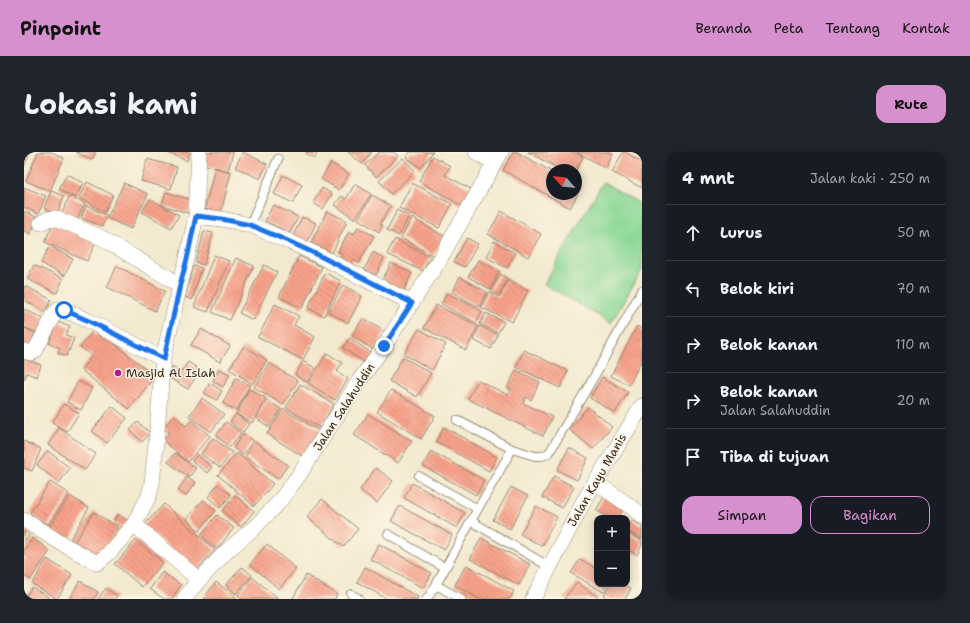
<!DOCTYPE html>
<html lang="id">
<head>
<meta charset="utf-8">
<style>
  body { margin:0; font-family:"Shantell Sans",sans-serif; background:#20242c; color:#f1f3f6 }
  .controls { position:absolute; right:12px; bottom:12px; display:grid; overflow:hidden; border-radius:8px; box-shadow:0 2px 10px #0003 }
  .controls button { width:36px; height:36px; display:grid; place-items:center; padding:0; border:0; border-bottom:1px solid #363941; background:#171b24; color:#f1f3f6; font:20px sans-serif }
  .compass { position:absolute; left:522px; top:12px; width:36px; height:36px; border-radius:50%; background:#171b24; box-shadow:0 2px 10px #0003; rotate:297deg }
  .stop { position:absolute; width:12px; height:12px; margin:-9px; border:3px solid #1a73e8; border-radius:50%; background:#fff }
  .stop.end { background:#1a73e8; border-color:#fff; box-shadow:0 1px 4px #0008 }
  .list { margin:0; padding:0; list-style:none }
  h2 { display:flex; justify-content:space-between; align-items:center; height:52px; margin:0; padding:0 16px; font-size:17px }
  h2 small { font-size:13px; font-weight:400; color:#9ea1a6 }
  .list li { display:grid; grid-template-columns:26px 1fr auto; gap:12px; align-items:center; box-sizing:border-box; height:56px; padding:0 16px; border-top:1px solid #363941 }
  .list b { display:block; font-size:15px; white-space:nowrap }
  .list p { margin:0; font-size:13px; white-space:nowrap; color:#9ea1a6 }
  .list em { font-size:13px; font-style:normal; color:#9ea1a6 }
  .actions { display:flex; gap:8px; padding:12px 16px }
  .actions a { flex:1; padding:9px 0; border:1px solid #d690ce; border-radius:12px; text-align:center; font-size:14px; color:#d690ce }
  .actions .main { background:#d690ce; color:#111 }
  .icon { flex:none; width:22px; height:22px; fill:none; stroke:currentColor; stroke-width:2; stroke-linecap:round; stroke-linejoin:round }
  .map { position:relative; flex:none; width:618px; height:447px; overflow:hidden; border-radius:12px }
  header { display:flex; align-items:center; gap:24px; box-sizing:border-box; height:56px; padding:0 20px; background:#d690ce; color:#111 }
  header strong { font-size:19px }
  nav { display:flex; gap:22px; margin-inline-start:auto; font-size:14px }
  .intro { display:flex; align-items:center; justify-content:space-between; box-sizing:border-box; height:96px; padding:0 24px }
  h1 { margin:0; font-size:28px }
  .button { padding:10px 18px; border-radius:12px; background:#d690ce; color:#111; font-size:14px; font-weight:700 }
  main { display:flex; gap:24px; padding:0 24px }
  aside { flex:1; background:#171b24; border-radius:12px; box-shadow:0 2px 10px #0003 }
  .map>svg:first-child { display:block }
</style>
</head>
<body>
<header>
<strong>Pinpoint</strong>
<nav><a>Beranda</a><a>Peta</a><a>Tentang</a><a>Kontak</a></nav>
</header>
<div class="intro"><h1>Lokasi kami</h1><a class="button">Rute</a></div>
<main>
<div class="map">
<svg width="618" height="447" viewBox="0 0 618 447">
  <defs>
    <pattern id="building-back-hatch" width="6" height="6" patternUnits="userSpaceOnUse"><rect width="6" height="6" fill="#f8a38b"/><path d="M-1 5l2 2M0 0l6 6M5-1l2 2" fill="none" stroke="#ca8571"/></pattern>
  </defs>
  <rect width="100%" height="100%" fill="#fcf5e5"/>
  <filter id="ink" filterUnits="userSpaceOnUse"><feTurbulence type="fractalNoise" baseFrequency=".025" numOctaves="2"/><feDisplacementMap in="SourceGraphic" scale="8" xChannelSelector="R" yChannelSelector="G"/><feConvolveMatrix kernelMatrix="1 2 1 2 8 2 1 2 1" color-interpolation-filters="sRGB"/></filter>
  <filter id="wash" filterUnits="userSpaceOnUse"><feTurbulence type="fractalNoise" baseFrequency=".012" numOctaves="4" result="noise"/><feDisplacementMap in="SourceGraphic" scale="16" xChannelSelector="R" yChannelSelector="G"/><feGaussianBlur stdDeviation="0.9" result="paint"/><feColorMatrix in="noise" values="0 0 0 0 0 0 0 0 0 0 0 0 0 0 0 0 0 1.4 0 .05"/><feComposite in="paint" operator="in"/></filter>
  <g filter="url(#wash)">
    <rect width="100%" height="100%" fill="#f2e9ce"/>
    <path fill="#8ad795" stroke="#62805a" d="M579 30 618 53V118L587 171 520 132Z"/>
    <g id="blocks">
      <path fill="url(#building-back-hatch)" d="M0 0H6L0 15Z
        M14 0H27L40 6 26 39 2 29Z
        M52 0H72L68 8Z
        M142 0H166L163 9Z
        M182 0H209L204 19 178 12Z
        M219 0 243 12 236 27 211 15Z
        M283 0H293L291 6 282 2Z
        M324 0H348L338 12Z
        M355 0H370L374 4 352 25 341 13Z
        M386 0H409L397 16 382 5Z
        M489 0H493L528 20V42H552V34L557 36 546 56 479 18Z
        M504 0H550L559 5 552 18H537Z
        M553 0H586L589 2 582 16Z
        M599 0H601L618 10V36L588 20Z
        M409 4 426 14 421 23 447 37 438 54 395 29Z
        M379 6 391 19 367 42 355 29Z
        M123 7 153 15 147 37 117 29Z
        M307 11 325 22 315 38 297 27Z
        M191 16 207 20 196 64 180 59Z
        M43 22 59 31 52 46 35 37Z
        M259 23 278 33 269 51 250 42Z
        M63 30 89 43 81 60 55 46Z
        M100 31 124 42 107 77 83 66Z
        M388 31 428 52 415 76 375 56Z
        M331 32 347 42 331 67 311 53 317 44 322 47Z
        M0 35 22 44 14 62 0 55Z
        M298 36 308 42 299 57 289 51Z
        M27 39 40 44 33 62 20 56Z
        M142 40 168 48 164 61 138 53Z
        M348 43 367 54 356 72 359 73 355 80 334 67Z
        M46 44 61 52 52 70 37 63Z
        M126 47 155 63 147 76 118 60Z
        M249 53 274 65 266 81 241 69Z
        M62 54 83 63 78 74 57 66Z
        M373 58 385 64 375 84 363 78Z
        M0 59 14 66 6 82 0 79Z
        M303 59 323 69 308 101 287 91Z
        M477 59 517 82 504 105 464 82Z
        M278 65 292 71 282 92 268 86Z
        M388 66 420 84 409 104 377 86Z
        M29 71 72 90 63 109 21 90Z
        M334 75 350 84 335 111 329 108 326 114 315 108 318 102 314 100 325 79 330 82Z
        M180 79 189 81 180 113 172 111Z
        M443 86 454 92 441 115 430 110Z
        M371 87 406 105 399 119 363 102Z
        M470 89 491 101 483 116 462 105Z
        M26 94 49 107 40 124 17 111Z
        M349 100 360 106 352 123 340 118Z
        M190 103 205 109 184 160 170 155Z
        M275 104 298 115 278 156 255 145Z
        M212 106 230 114 206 168 188 160Z
        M454 108 475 119 466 137 444 125Z
        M367 111 388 121 378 142 357 131Z
        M10 113 39 127 33 141 3 127Z
        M240 113 253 120 229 168 215 161Z
        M93 114 141 139 131 159 83 135Z
        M170 114 178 116 168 148 161 145Z
        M301 121 317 129 300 164 284 156Z
        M476 122 484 127 475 143 467 139Z
        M436 125 463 140 455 155 428 140Z
        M484 128 504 139 488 170 457 155 465 140 475 145Z
        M319 133 338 144 324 171 304 160Z
        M1 134 28 148 21 160 0 148V136Z
        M423 141 458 159 452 171 417 152Z
        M251 152 275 164 270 173 291 185 279 208 234 185Z
        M412 153 454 174 442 198 400 176Z
        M0 157 22 168 15 182 0 175Z
        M462 161 480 170 474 181 456 172Z
        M339 166 361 180 350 198 328 184Z
        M34 170 46 175 42 183 50 186 43 204 34 201 36 196 25 191Z
        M456 174 474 183 467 197 449 188Z
        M613 174 618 177V207L605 233 587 224Z
        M0 176 11 181 5 195 0 192Z
        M177 177 206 194 196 210 167 193Z
        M395 177 422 192 408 218 380 202Z
        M69 179 80 188 82 185 131 224 105 257 57 218 68 204 56 195Z
        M326 186 350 203 344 213 319 196Z
        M220 194 243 208 229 232 205 217Z
        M500 198 544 219 536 236 492 215Z
        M303 201 318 211 313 219 324 227 311 248 284 231Z
        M379 205 407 221 393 245 365 229Z
        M0 207 17 213 13 225 3 221 0 228Z
        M279 209 291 216 283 230 271 223Z
        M164 210 176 218 164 237 142 224 148 214 157 220Z
        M245 211 274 229 259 253 230 235Z
        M195 217 206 222 199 235 189 229Z
        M492 218 516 230 507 248 502 245 499 251 528 265 519 284 444 247 454 228 484 243 487 237 483 236Z
        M578 225 604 240 591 261 566 246Z
        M212 226 226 233 212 259 199 251Z
        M54 229 68 236 57 258 43 250Z
        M186 231 198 239 193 248 180 241Z
        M276 232 310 252 296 276 262 256Z
        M225 237 242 246 228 271 212 262Z
        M367 238 411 264 397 287 353 260Z
        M178 246 200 262 187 280 165 264Z
        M243 248 257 257 245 275 232 266Z
        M40 252 55 261 43 280 28 271Z
        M88 254 103 266 83 291 68 279Z
        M564 255 588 275 569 297 545 277Z
        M259 257 299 281 283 307 243 282Z
        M212 262 225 272 219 280 206 270Z
        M344 262 388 289 374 311 330 283Z
        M150 263 162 274 167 268 186 284 164 310 139 288 145 281 139 276Z
        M114 270 126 281 118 290 106 278Z
        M202 270 217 281 206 295 192 284Z
        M420 275 473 305 465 319 412 290Z
        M35 276 72 302 61 318 24 293Z
        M219 282 229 289 219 303 209 296Z
        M189 286 208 300 196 316 177 302Z
        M0 289 17 297 8 319 0 316Z
        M231 290 264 313 254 327 221 305Z
        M545 296 564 306 553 328 533 318Z
        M24 299 46 316 35 331 13 313Z
        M407 299 460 328 452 343 399 314Z
        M151 301 172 316 165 325 144 310Z
        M213 301 249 332 230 354 194 323Z
        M173 303 188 315 183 321 168 309Z
        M352 316 369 329 353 351 336 338Z
        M530 324 550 335 538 356 518 345Z
        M163 325 171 331 162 344 154 338Z
        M26 330 45 342 24 373 6 361Z
        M388 331 441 361 433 376 380 346Z
        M194 332 207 343 196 356 184 345Z
        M487 335 504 344 486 377 469 368Z
        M582 342 601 354 594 366H586L572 358Z
        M211 343 230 359 217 375 198 359Z
        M46 344 65 356 45 389 25 376Z
        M298 347 334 377 319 395 283 365Z
        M179 348 192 359 175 379 162 367Z
        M140 352 191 398 171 420 120 373Z
        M376 354 428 383 420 398 367 369Z
        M512 354 533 365 518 394 496 382Z
        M70 360 94 376 74 408 49 392Z
        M94 362 106 370 101 378 89 370Z
        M193 363 210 376 193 397 177 383Z
        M607 368 618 374V387L603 379V376Z
        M0 379 5 383 0 390Z
        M603 381 618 389V393L613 403 603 397Z
        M9 386 26 399 6 428 0 424V399Z
        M457 386 506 412 495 433 446 407Z
        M112 388 139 411 118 435 91 412Z
        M243 392 272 417 255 437 226 412Z
        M355 392 408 421 399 436 346 407Z
        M23 407 48 423 33 447 8 432Z
        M556 407 573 417V432H584L579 440 547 421Z
        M442 413 490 439 486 447H456L431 433Z
        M218 415 228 423 212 442 202 433Z
        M341 415 394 445 393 447H363L333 430Z
        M138 420 157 433 148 447H140L126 437Z
        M282 423 313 442 311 447H270L269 446Z
        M228 425 255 447H218L214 443Z
        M56 429 74 440 70 447H45Z
        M192 430 214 447H179Z
        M553 430 576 447H540Z
        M587 432H599L607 436 601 447H586L580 443Z
        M8 435 24 445 23 447H0Z
        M82 436 93 444 91 447H74Z"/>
    </g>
  </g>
  <g filter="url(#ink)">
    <use href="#blocks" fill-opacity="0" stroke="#968a76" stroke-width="1"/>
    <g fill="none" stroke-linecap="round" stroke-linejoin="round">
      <g stroke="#968a76" stroke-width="10">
        <path id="lane" d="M226 73 254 7
          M433 268 488 297 511 304H518L525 301 571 223 618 138
          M395 324 454 357
          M447 369 526 415
          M364 382 421 416
          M412 433 437 447
          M327 442 335 447
          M403 447 412 433 447 369 488 297"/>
      </g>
      <g stroke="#968a76" stroke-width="16">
        <path id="street" d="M175 0 172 64 163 107 156 133 139 207 131 302 128 331 125 344 110 372 175 428
          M452 0 471 11
          M172 64 198 67 226 73 266 90 292 102 388 151
          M17 71 24 67 32 66 78 86 156 133
          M0 199 7 201 11 199 31 161 35 157 40 158 65 169 139 207
          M571 330 610 357 618 364
          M0 368 37 391 73 411 84 402 110 372
          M160 447 175 428 204 398 231 375 255 350 275 323 335 229 360 194 414 110 477 0
          M509 447 561 347 618 254"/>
      </g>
      <use href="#lane" stroke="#fff" stroke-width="8"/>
      <use href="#street" stroke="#fff" stroke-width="15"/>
    </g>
  </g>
  <g fill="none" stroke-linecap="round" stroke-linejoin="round" filter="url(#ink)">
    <path stroke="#1a73e8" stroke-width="5" d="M40 158 65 169 140 207 156 133 163 107 172 64 198 67 226 73 266 90 292 102 388 151 360 194"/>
  </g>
  <circle fill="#b5179e" stroke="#fcf5e5" stroke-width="1.5" cx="94" cy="221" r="4"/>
  <g text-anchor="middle" stroke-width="3" stroke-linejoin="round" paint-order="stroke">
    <g font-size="12" fill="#3b2a1e" stroke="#fcf5e5" text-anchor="start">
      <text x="102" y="225">Masjid Al Islah</text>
    </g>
    <g font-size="12" fill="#3b2a1e" stroke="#fcf5e5">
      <text transform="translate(320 255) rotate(-57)" y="4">Jalan Salahuddin</text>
      <text transform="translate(573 328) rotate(-60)" y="4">Jalan Kayu Manis</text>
    </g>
  </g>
</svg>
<div class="controls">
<button>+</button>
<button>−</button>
</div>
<svg class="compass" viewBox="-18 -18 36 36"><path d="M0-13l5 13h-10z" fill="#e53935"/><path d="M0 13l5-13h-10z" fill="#9ea1a6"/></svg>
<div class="stop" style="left:40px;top:158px"></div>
<div class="stop end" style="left:360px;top:194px"></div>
</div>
<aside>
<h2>4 mnt<small>Jalan kaki · 250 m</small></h2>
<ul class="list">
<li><svg class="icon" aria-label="ahead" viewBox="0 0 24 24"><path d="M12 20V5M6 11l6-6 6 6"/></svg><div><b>Lurus</b></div><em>50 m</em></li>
<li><svg class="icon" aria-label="left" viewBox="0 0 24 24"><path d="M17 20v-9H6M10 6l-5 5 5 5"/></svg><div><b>Belok kiri</b></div><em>70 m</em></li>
<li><svg class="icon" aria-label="right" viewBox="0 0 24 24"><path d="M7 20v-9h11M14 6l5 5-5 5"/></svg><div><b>Belok kanan</b></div><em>110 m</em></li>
<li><svg class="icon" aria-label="right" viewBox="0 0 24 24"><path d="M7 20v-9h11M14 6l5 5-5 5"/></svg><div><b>Belok kanan</b><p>Jalan Salahuddin</p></div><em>20 m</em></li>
<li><svg class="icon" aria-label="arrive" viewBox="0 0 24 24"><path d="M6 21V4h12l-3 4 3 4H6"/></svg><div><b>Tiba di tujuan</b></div></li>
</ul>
<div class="actions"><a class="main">Simpan</a><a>Bagikan</a></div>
</aside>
</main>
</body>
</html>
